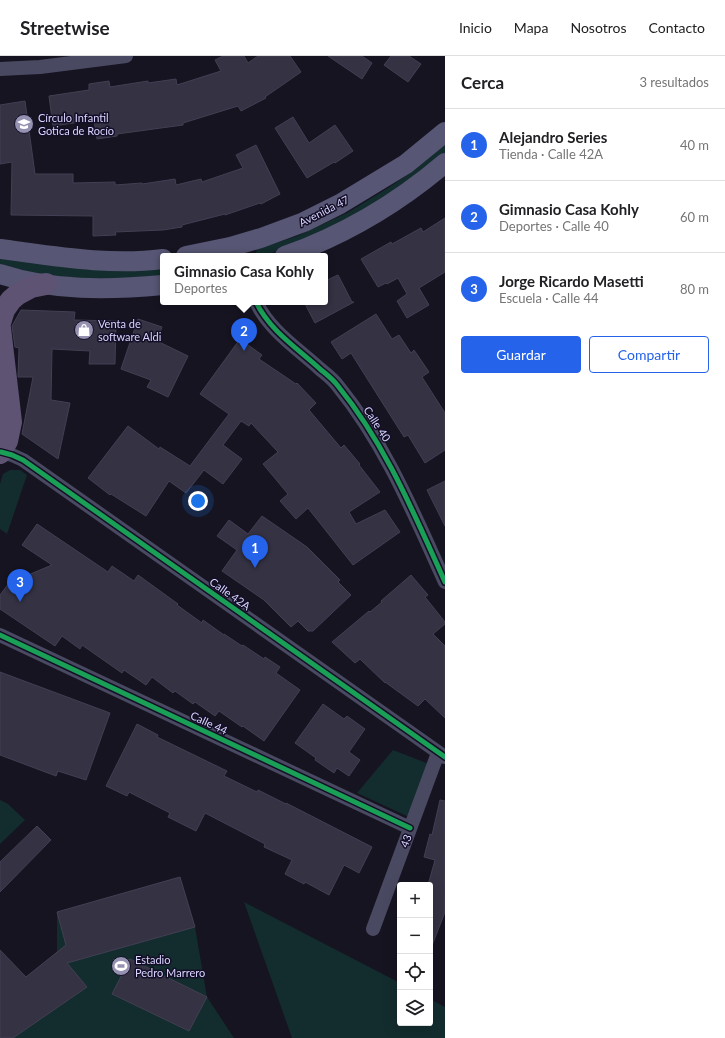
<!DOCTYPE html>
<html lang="es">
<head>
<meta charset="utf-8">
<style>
  body { margin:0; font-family:Lato,sans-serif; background:#f2f2f2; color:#202124 }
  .controls { position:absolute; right:12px; bottom:12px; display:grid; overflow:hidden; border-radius:4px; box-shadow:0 4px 16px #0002 }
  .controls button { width:36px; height:36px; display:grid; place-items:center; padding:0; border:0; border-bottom:1px solid #e0e0e0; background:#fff; color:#202124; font:20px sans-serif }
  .you { position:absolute; left:198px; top:445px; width:14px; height:14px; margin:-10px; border:3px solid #fff; border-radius:50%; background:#1a73e8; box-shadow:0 0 0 6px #1a73e833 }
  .badge { display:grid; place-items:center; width:26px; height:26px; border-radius:50%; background:#2563eb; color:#fff; font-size:13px; font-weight:700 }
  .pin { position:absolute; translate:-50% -33px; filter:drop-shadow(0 1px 2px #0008) }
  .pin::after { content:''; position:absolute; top:21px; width:14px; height:12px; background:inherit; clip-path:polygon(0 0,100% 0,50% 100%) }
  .popup { position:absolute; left:160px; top:197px; width:168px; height:52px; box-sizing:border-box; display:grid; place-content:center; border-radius:4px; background:#fff; filter:drop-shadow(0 1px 3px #0005); font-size:13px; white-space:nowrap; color:#757577 }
  .popup b { font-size:15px; color:#202124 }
  .popup::after { content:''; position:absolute; left:50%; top:100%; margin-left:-8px; border:8px solid transparent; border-top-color:#fff }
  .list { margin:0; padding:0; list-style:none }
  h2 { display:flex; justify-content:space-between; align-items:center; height:52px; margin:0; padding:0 16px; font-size:17px }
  h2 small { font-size:13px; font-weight:400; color:#757577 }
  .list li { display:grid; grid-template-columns:26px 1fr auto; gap:12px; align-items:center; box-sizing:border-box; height:72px; padding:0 16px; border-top:1px solid #e0e0e0 }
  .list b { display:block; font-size:15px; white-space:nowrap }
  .list p { margin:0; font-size:13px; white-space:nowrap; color:#757577 }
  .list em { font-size:13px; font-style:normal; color:#757577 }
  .actions { display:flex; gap:8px; padding:12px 16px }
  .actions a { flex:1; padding:9px 0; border:1px solid #2563eb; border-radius:4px; text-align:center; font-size:14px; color:#2563eb }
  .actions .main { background:#2563eb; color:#fff }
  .icon { flex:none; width:22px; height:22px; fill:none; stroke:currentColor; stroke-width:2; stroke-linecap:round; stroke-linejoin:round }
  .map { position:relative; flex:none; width:445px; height:982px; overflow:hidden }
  header { display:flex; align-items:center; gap:24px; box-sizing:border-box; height:56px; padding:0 20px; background:#fff; border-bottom:1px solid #e0e0e0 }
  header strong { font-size:19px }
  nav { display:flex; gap:22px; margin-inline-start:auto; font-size:14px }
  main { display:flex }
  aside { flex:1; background:#fff }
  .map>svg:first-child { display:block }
</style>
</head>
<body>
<header>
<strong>Streetwise</strong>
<nav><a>Inicio</a><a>Mapa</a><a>Nosotros</a><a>Contacto</a></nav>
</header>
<main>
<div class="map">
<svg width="445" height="982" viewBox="0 0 445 982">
  <rect width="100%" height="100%" fill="#161421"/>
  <path fill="#132c2d" d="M445 88V98L397 136 329 175 275 196 262 200 256 197 257 193 297 180 347 157 388 132 416 113Z
    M0 202 163 212V221C108 224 53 225 0 208Z
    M10 414H20L27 419 7 478 0 473V428L3 418Z
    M393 694 429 708 409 761 357 737Z
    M0 744 8 748 25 764 0 788Z
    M180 821 195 871 207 941 234 982H0V899L3 897 26 921 57 897V856Z
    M244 846 400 927V967H430V943L445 951V982H292Z"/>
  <path fill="#343243" stroke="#433f54" d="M223 0H244L248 7 258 0H290L301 16 265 41 266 42 241 55 238 50 183 67V69L117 78V80L97 83 94 64 53 70 49 40 89 34V28L109 25 110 31 148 25V27L176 23 177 29 221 15 215 4Z
    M328 0H362L372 7 362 23Z
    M391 0H409L421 8 408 26 384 9Z
    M25 45 35 118H73V127L115 126V129L142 127V128L175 123 176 129 201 123 202 126 243 112 236 99 256 89 280 138 261 148 260 147 225 159V158L182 169V171L163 174 115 176 116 179 93 180V160L11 159 12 106 0 108V49Z
    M293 61 309 87 335 69 353 95 335 107 334 106 307 122 275 72Z
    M445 162V216L419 232 429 249 407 262 397 245 407 238 398 222 387 228 386 227 378 231 361 203 391 186 392 188 421 172 423 176Z
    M338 219 352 246H354L315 267 304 246H325V225Z
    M21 254 75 256 74 264 116 265 115 308H89L90 295 52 293 51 344 70 347 58 403 22 378 33 321H18L19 292 15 291 12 270Z
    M376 258 392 283 399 279 411 297 414 294 429 316 422 321 445 357V394L425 407 408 379 404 381 351 297 342 303 331 286Z
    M138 263 162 271 157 285 188 300 168 341 147 331 151 324 121 313Z
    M240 283 262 299 259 303 296 328 297 327 316 347 309 354 341 392 344 389 360 408 359 409 380 436 349 456 356 468 385 454 400 476 353 509 308 452 296 463 280 445 288 438 263 408 278 396 251 367 249 370 241 365 223 389 242 403 223 428 204 414 186 437 169 425 146 460 111 438 110 439 88 422 128 370 159 393 160 391 190 410 229 358 200 338Z
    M445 425V470L427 434Z
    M262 460 307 491 340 524 338 526 351 539 313 575H308L298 565 291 571 264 544 222 515 237 494 217 480 229 464 248 478Z
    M37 468 108 516 112 510 134 525 138 519 178 548 177 549 202 567 203 564 224 579V578L242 590 243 589 264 603 265 601 280 611 276 617 300 634 264 685 243 670 242 671 219 655 215 660 195 646 193 648 175 635 173 637 152 621 146 629 124 614 122 617 82 589 80 593 62 580 55 590 0 553V539L9 527 52 509 22 489Z
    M411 519 428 539 425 541 445 566V568L433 578 445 590V662L425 643 418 650 385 626V627L360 603 355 607 332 586 369 555 370 556 382 546 381 545Z
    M0 616 110 657 86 724 58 715 56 720 0 699Z
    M323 648 344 663 347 660 365 673 349 696 360 704 349 720 337 712 334 717 315 704 316 702 295 687Z
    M137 668 158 679 157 681 227 715 224 720 257 736 258 734 286 748V747L372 791 359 817 344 809 329 839 305 826 304 828 285 818 292 804 264 791 265 788 205 757 196 775 168 761 170 757 129 736 127 740 106 730Z
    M440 744 445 745V856L431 892 430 829H428L435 804 424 801 430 778 432 779Z
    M37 770 51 784 0 836V806Z
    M180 821 195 871 67 907 87 931 13 982H0V894L26 921 66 889 57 856Z
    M130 903 207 941 189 975 112 938Z"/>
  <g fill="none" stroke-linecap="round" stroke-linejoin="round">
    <path stroke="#4a4962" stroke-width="14" d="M0 13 40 11 126 0
      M256 246C270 275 297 292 320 313 326 318 333 323 338 330 386 389 414 458 445 526
      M1 396 12 399 23 404 445 701
      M0 579 410 772
      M373 873 438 697"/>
    <path stroke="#575674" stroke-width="20" d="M0 193C54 200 109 210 163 203
      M186 200 230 191 261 182 304 166 340 148 406 108 445 76
      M285 200C344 179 398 147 445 107
      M0 218C52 235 109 234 163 229"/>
    <path stroke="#5e5373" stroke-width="22" d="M0 267 4 254 11 244 18 238 31 231 46 228
      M0 272 11 366 7 385 0 397"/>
    <g stroke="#130f26" stroke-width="8">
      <path id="cycleway" d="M256 246C270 275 297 292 320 313 326 318 333 323 338 330 386 389 414 458 445 526
        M1 396 12 399 23 404 445 701
        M0 579 410 772"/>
    </g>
    <use href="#cycleway" stroke="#1a9f57" stroke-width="5"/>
  </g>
  <defs>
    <g id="school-disc" transform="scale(1)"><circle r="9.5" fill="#9591b1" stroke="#130f26"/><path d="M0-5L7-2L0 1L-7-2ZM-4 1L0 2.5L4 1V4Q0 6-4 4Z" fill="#fff"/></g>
    <g id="shop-disc" transform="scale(1)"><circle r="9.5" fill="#9591b1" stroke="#130f26"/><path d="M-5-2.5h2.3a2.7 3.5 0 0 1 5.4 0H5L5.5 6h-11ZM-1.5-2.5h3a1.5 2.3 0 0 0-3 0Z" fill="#fff"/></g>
    <g id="stadium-disc" transform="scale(1)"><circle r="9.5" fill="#9591b1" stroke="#130f26"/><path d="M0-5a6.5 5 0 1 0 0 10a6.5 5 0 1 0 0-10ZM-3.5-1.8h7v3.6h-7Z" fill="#fff"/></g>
  </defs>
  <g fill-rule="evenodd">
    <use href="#school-disc" x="24" y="68"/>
    <use href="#shop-disc" x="84" y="274"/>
    <use href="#stadium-disc" x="121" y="910"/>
  </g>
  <g text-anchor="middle" stroke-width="3" stroke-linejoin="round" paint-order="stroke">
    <g font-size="11" fill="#d9d4ff" stroke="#130f26" text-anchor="start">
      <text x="38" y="66">Círculo Infantil<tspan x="38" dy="13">Gotica de Rocío</tspan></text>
      <text x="98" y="272">Venta de<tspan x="98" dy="13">software Aldi</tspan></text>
      <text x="135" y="908">Estadio<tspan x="135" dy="13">Pedro Marrero</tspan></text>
    </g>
    <g font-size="11" fill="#d9d4ff" stroke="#130f26">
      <text transform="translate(324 155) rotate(-27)" y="4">Avenida 47</text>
      <text transform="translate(377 368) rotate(57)" y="4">Calle 40</text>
      <text transform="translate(230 538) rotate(35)" y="4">Calle 42A</text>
      <text transform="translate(209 667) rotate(25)" y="4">Calle 44</text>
      <text transform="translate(406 785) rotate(-70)" y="4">43</text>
    </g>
  </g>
</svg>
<div class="controls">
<button>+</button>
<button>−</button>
<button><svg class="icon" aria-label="locate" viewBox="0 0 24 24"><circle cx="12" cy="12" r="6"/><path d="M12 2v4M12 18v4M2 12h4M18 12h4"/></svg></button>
<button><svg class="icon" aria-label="layers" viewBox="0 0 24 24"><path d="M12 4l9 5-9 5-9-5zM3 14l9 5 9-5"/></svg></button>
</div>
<div class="you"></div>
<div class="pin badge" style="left:255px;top:512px">1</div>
<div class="pin badge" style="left:244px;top:295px">2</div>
<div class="popup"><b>Gimnasio Casa Kohly</b>Deportes</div>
<div class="pin badge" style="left:20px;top:546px">3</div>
</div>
<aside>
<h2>Cerca<small>3 resultados</small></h2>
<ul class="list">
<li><span class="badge">1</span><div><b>Alejandro Series</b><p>Tienda · Calle 42A</p></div><em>40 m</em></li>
<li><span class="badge">2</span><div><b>Gimnasio Casa Kohly</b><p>Deportes · Calle 40</p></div><em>60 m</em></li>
<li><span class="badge">3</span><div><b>Jorge Ricardo Masetti</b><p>Escuela · Calle 44</p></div><em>80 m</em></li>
</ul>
<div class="actions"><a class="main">Guardar</a><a>Compartir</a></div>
</aside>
</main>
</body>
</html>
